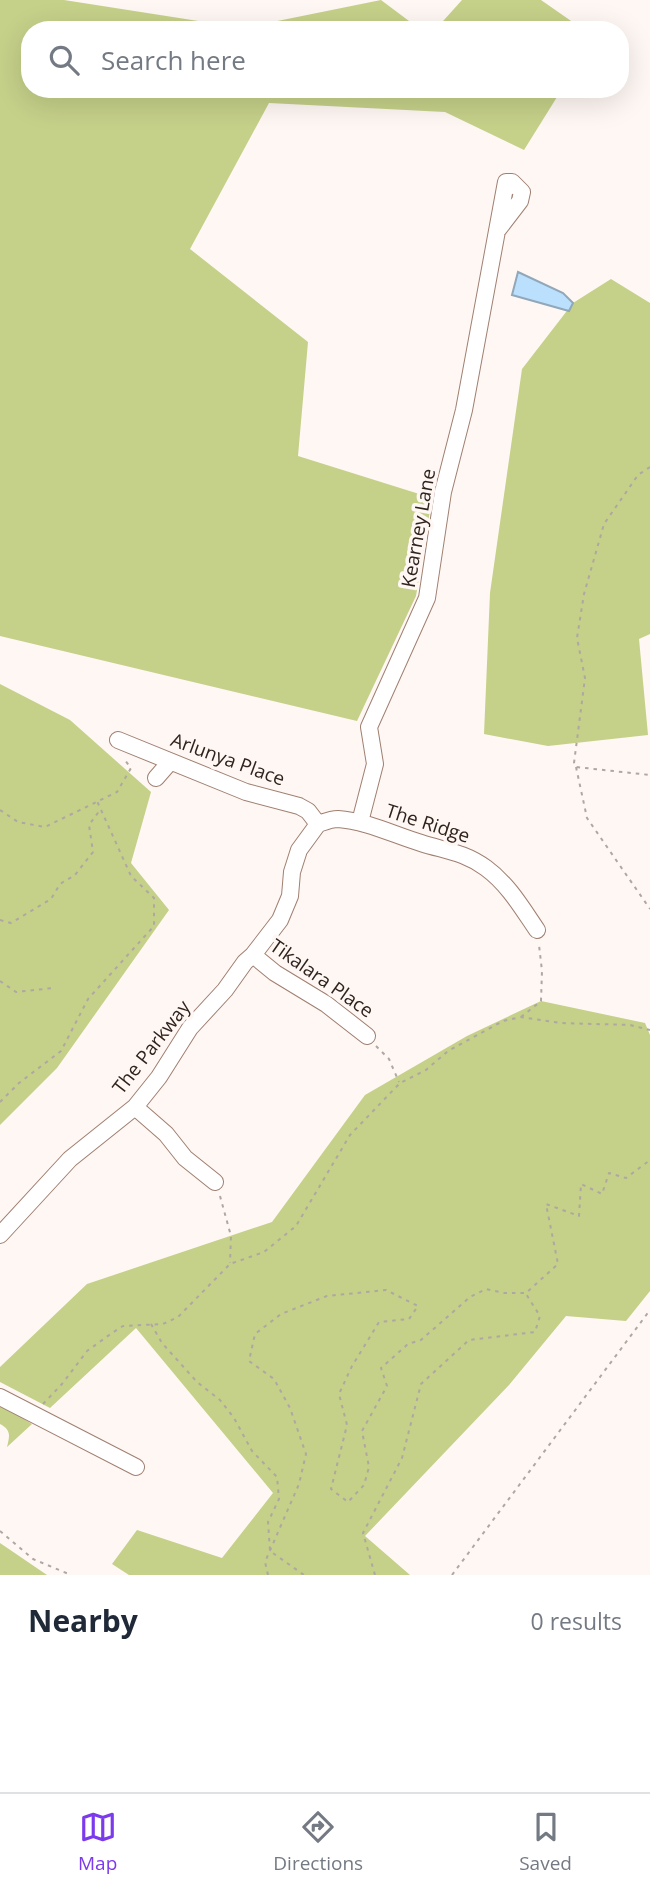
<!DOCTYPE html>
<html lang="en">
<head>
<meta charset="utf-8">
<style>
  body { margin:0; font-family:"Open Sans",sans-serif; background:#f6f6f7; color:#1f2937 }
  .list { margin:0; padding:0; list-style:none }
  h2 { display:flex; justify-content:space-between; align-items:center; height:91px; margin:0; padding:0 28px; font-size:30px }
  h2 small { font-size:23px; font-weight:400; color:#747a83 }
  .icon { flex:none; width:38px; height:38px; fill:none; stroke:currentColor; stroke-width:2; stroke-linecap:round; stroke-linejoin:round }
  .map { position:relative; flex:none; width:650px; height:1575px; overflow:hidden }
  .search { position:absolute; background:#fff; box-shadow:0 7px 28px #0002; left:21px; right:21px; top:21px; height:77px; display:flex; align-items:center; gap:18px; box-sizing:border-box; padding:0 24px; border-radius:28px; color:#747a83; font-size:26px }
  .sheet { height:217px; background:#fff }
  nav { display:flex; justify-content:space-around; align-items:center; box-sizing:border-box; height:98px; border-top:2px solid #e0e1e3; background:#fff; font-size:19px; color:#747a83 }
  nav a { display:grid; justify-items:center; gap:4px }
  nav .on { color:#7c3aed }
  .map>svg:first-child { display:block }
</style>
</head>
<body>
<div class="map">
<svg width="650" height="1575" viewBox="0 0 650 1575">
  <rect width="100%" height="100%" fill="#fef7f3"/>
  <path fill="#c5d089" d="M0 0H64L243 28 381 0 421 30H30V89H562L524 150 445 112 269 103 190 249 308 342 298 456 432 498 416 596 357 721 0 636Z
    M462 0H541L584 30H435Z
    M611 279 650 303V634L639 639 648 735 548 746 484 734 490 593 522 369 573 303Z
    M0 684 70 720 151 792 131 863 169 910 57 1068 0 1125Z
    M541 1001 645 1023 650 1035V1291L626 1321 566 1316 509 1385 365 1536 410 1575H129L112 1564 137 1530 222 1558 273 1493 136 1328 50 1408 0 1382V1367L87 1284 272 1222 365 1095 467 1036Z
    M0 1404 32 1424 7 1447C10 1435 11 1430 0 1424Z
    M0 1543 47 1575H0Z"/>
  <path fill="#bbe0fd" stroke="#91a7ba" stroke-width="2" d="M518 272 563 293 573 303 569 311 512 295Z"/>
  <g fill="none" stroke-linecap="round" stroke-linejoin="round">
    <g stroke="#a07f71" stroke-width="18">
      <path id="minor" d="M118 740 246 792 299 806 308 811 318 824
        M156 778 170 762
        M360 822 375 764 369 727 427 598 443 492 464 410 506 182H512L522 192 520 201 497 231
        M318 824C324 822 331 819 338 819 367 821 394 835 421 843 446 851 464 852 486 868 508 884 522 908 537 930
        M253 955 275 973 326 1004 367 1036
        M135 1107 166 1134 185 1158 215 1182
        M0 1235 70 1159 135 1107 159 1077 190 1028 225 990 245 962 253 955 280 920 290 896 292 872 299 850 318 824
        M0 1397 136 1467"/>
    </g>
    <path stroke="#b0a7a2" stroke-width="2" stroke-dasharray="3.5 5" stroke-linecap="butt" d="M650 467 638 475 604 524 584 594 577 638 585 678 574 763 576 767 650 775
      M576 767 587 818 650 909
      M0 810 18 822 45 827 117 792 131 768 124 759
      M0 920 11 923 51 899 60 884 75 875 93 852 89 825 100 810
      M0 981 16 992 53 988
      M521 1017 541 1001 542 971 539 945
      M376 1046 389 1059 399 1082
      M0 1102 19 1083 61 1051 88 999 154 926V898L131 876 97 801
      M220 1196 231 1236 230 1263
      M151 1324 162 1343 197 1382 220 1400 234 1418 252 1451 277 1477 279 1499 268 1522 270 1551 304 1575
      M43 1404 62 1384 87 1351 112 1333 123 1326 163 1324 178 1317 230 1264 264 1252 296 1226 350 1135 400 1083 426 1070 448 1051 503 1021 521 1017 561 1023 630 1025 650 1030
      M0 1531 33 1559 71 1575
      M268 1575 265 1562 299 1484 306 1454 290 1408 274 1379 249 1361 255 1334 281 1314 327 1296 386 1290 418 1306 409 1319 379 1322 352 1366 339 1394 347 1425 331 1489 348 1502 364 1485 369 1467 362 1431 387 1386 381 1368 408 1344 421 1340 470 1297 486 1289 504 1293H526L558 1264 546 1204 579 1216 581 1184 602 1194 609 1173 626 1178 650 1160
      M375 1575 363 1533 402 1458 421 1384 469 1340 535 1332 540 1316 526 1294
      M452 1575 650 1310"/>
    <use href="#minor" stroke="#fff" stroke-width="16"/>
  </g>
  <g text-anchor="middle" stroke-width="7" stroke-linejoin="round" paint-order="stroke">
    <g font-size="19" fill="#30231d" stroke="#fef7f3">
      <text transform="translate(418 528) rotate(-80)" y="7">Kearney Lane</text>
      <text transform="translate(228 759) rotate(20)" y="7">Arlunya Place</text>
      <text transform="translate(428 823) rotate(18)" y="7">The Ridge</text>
      <text transform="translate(322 978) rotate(35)" y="7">Tikalara Place</text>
      <text transform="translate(151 1047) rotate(-52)" y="7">The Parkway</text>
    </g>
  </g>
</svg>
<div class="search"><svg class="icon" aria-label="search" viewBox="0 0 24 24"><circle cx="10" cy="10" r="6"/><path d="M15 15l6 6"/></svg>Search here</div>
</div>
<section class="sheet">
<h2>Nearby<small>0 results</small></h2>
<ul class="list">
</ul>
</section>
<nav>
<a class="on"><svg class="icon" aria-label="map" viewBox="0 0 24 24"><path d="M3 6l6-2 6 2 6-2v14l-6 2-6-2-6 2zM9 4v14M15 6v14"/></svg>Map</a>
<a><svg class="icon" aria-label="directions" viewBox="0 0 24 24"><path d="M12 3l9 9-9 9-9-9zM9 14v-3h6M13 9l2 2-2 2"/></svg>Directions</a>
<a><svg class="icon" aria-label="saved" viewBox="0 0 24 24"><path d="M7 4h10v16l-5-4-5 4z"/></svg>Saved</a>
</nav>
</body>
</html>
